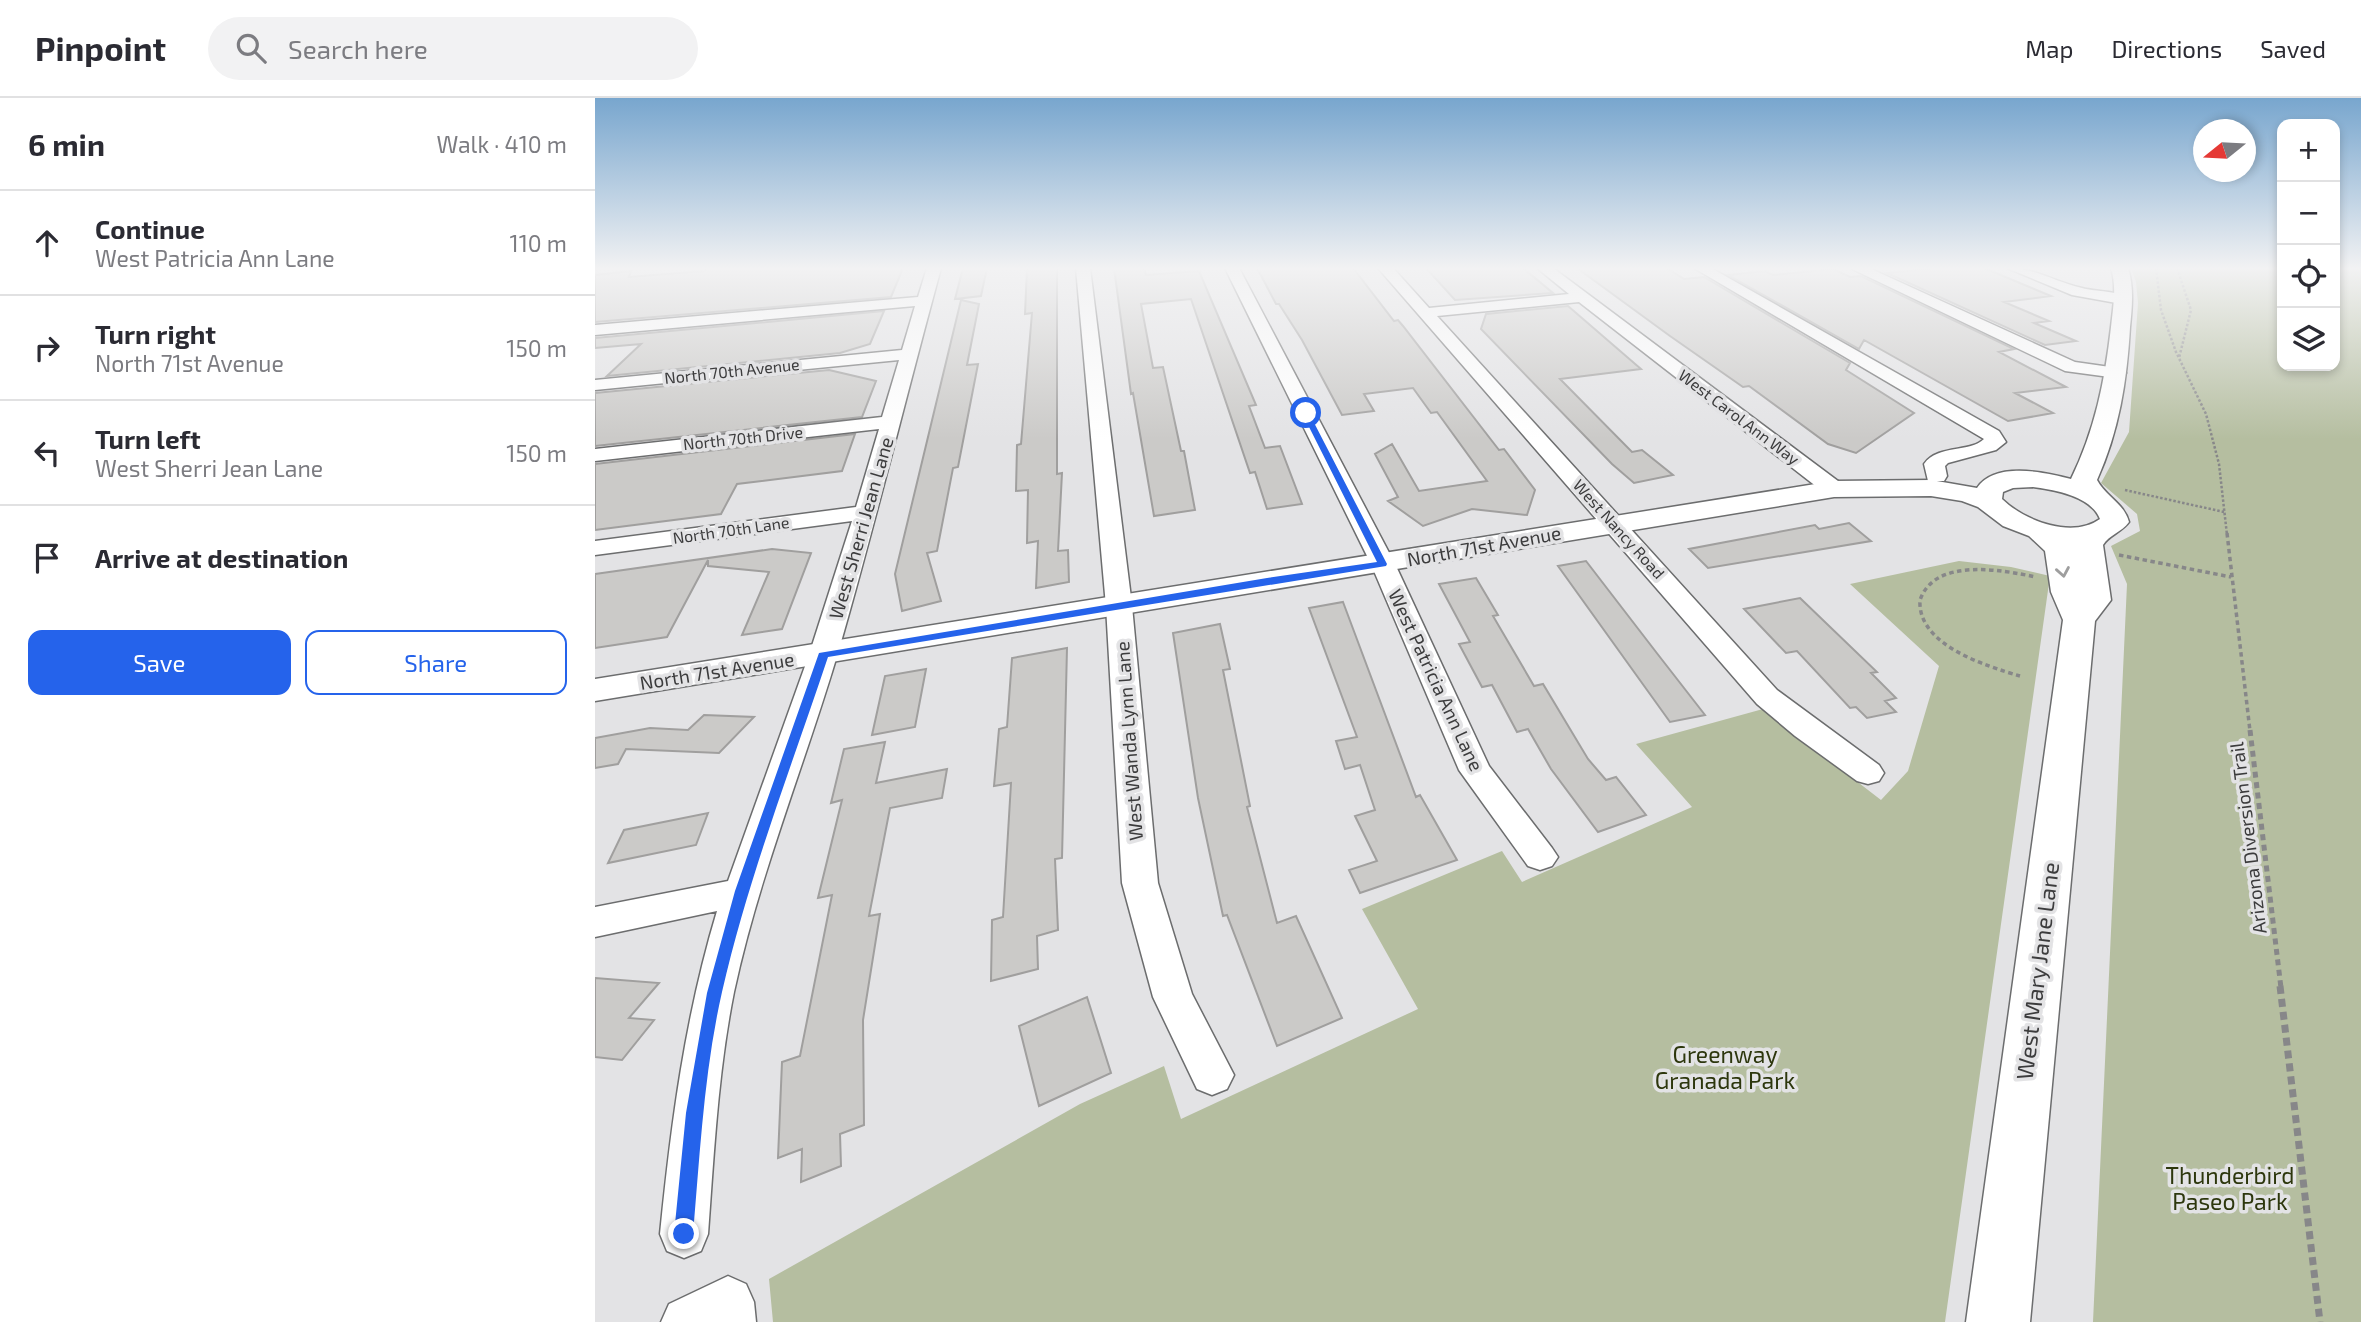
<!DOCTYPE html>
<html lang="en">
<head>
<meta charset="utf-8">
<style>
  body { margin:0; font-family:"Exo 2",sans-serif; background:#f2f2f3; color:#2b2b33 }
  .controls { position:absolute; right:21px; top:21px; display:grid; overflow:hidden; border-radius:14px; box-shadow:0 4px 10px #0003 }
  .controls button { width:63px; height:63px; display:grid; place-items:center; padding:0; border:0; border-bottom:2px solid #e1e1e2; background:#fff; color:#2b2b33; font:35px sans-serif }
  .compass { position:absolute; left:1598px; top:21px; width:63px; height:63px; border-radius:50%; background:#fff; box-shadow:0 4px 10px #0003; rotate:252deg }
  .stop { position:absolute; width:21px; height:21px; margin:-16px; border:5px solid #2563eb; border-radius:50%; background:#fff }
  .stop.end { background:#2563eb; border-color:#fff; box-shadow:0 2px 7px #0008 }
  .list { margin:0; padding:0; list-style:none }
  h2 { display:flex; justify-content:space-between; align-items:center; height:91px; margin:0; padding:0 28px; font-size:30px }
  h2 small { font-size:23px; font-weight:400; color:#7c7c81 }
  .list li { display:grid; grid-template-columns:46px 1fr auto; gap:21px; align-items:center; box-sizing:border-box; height:105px; padding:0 28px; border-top:2px solid #e1e1e2 }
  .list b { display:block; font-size:26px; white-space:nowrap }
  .list p { margin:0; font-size:23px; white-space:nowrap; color:#7c7c81 }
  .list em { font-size:23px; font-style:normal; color:#7c7c81 }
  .actions { display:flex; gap:14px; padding:21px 28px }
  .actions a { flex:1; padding:16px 0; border:2px solid #2563eb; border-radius:14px; text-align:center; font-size:24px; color:#2563eb }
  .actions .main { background:#2563eb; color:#fff }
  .icon { flex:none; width:38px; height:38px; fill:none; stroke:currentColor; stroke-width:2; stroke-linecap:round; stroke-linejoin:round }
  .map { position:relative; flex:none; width:1766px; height:1224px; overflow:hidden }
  header { display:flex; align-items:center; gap:42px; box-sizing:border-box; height:98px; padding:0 35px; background:#fff; border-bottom:2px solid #e1e1e2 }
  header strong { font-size:33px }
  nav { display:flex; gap:38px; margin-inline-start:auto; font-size:24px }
  .search { width:490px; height:63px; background:#f2f2f3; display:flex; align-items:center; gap:18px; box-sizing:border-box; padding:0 24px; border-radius:38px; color:#7c7c81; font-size:26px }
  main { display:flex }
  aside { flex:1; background:#fff }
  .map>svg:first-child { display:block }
</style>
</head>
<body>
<header>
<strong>Pinpoint</strong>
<div class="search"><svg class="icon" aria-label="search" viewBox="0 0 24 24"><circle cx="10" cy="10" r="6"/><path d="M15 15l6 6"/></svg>Search here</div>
<nav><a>Map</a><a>Directions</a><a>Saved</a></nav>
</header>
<main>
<aside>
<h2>6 min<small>Walk · 410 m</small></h2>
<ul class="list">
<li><svg class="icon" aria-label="ahead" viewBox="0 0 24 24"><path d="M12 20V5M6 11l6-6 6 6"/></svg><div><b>Continue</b><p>West Patricia Ann Lane</p></div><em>110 m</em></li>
<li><svg class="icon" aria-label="right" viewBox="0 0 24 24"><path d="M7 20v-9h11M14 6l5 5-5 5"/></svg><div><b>Turn right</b><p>North 71st Avenue</p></div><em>150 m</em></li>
<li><svg class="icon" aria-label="left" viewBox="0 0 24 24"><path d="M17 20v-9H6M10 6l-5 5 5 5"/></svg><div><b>Turn left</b><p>West Sherri Jean Lane</p></div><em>150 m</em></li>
<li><svg class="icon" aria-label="arrive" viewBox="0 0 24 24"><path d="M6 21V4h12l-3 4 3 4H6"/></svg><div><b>Arrive at destination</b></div></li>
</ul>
<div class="actions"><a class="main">Save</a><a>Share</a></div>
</aside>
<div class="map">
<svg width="1766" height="1224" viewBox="0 0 1766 1224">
  <rect width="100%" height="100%" fill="#e3e3e5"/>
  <path fill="#b5bea0" d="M1536 170H1687V268H1740V170H1766V1224H1498L1532 486 1516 448 1545 433 1542 416 1506 385 1534 334 1543 205 1541 184Z
    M1364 463 1416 469 1455 478 1350 1224H178L174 1181 485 1006 569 968 586 1021 823 911 767 811 907 753 927 784 1097 709 1041 646 1168 611 1286 702 1313 673 1344 568 1255 486Z"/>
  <path fill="#cbcac8" stroke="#a09f9e" stroke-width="2" d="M112 170H308L296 199 0 224V177L36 173 34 179 109 173Z
    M368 170H392L386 198 360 201Z
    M432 170H462V376L467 375 463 453 473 452 474 484 441 490 443 443 432 445 433 392 421 393 422 347 426 346 437 215 430 216Z
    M519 170H549L551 177 604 173 661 307 654 308 670 350 685 348 707 406 672 411 660 374 655 375 596 201 546 206 558 270 568 269 586 353H589L600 412 559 418 538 295 536 296Z
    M662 170H758L799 223 803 222 808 228 904 352 909 351 940 392 932 417 877 411 828 428 793 403 803 399 780 356 797 346 824 393 892 383 842 314 836 315 818 290 769 296 779 313 747 317 707 242 684 206H681Z
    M831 170H928L958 195 860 202Z
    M982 170H1072L1089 181 1109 179 1255 265 1251 272 1319 315 1261 355 1233 346 1154 288 1148 289 1075 238Z
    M1340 170H1389L1456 198 1409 204 1454 223 1439 225 1481 243 1450 247 1292 175Z
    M1238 171 1255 179 1266 178 1419 251 1404 254 1471 289 1420 295 1458 315 1413 323 1269 242 1264 251 1133 177 1170 173 1178 177Z
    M366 202 384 206 372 267 383 266 363 369 358 370 342 453 332 455 346 503 307 513 300 476Z
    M973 208 1046 271 965 281 1037 354 1047 352 1078 377 1039 385 1017 366 886 231 891 216Z
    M289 213 275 246 245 255 12 278 46 246 0 250V240Z
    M234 272 281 283 267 319 0 348V295Z
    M260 336 247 373 142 386 126 416 0 432V366Z
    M1254 425 1276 443 1113 470 1094 451 1220 427 1224 431Z
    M177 451 216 455 187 531 147 537 174 474 113 468V462L72 539 0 550V476Z
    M991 463 1061 554 1110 617 1075 624 963 468Z
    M881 480 903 517 898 518 939 588 948 586 993 661 1011 682 1021 679 1051 717 1003 734 956 671 933 631 922 634 897 587 887 589 864 546 875 544 844 486Z
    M1205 500 1282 574 1276 575 1301 600 1290 603 1301 614 1272 620 1261 609 1255 610 1202 553 1191 555 1149 511Z
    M748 504 821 699 825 697 862 762 765 795 754 772 782 763 760 718 780 712 765 667 750 671 741 643 762 639 714 510Z
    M625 526 635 571 628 572 655 708 652 709 682 825 701 818 747 920 682 948 632 817 628 818 603 700 578 535Z
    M472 550 467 760 460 761 463 832 442 838 443 871 396 883 397 822 408 819 416 685 399 688 404 631 412 629 417 560Z
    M331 571 320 629 277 637 290 578Z
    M109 617 159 619 124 655 31 651 23 666 0 670V640L55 630 93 632Z
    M290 644 281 685 352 671 347 700 295 710 274 818 285 816 268 922 269 1027 245 1036 246 1068 206 1084 207 1051 183 1060 187 964 205 958 237 797 223 800 247 702 236 705 249 651Z
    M113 715 101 747 13 765 29 732Z
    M0 880 64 885 34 920 59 922 27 962 0 959Z
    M492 899 516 975 444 1008 424 928Z"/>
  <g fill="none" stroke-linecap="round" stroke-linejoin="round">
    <g stroke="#6c6d6e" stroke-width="3">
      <path id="minor" d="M332 170H346C311 298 281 423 244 551 210 666 164 777 139 894 123 974 119 1055 113 1136L106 1153 89 1160 72 1153 65 1136C76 1026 90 919 122 813L0 839V809L133 783 214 557 257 423 0 457V443L261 409 284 331 0 363V351L287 319 304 262 0 292V282L307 252 320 208 0 237V227L323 199Z
        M481 170H495L537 508 563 785 597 896 639 977 632 991 617 997 602 991 558 899 527 785 511 508Z
        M630 170H644L800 466 894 668 957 750 963 759 957 768 945 772 933 768 864 672 776 466Z
        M783 170H798L834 210 974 196 942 170H958L1247 386 1250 391 1247 396H1231L984 204 842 218 1182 592 1284 667 1289 675 1284 683 1273 686 1262 683 1200 638 1162 606Z
        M1099 170H1116L1404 333 1411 344 1401 352 1353 365 1350 368 1352 378 1349 383H1333L1329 366C1343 346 1375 355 1389 341Z
        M1255 170H1274L1480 264 1522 270 1531 275 1522 280 1470 273Z
        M1412 170C1440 170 1460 184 1487 190 1501 194 1524 192 1534 202L1527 206 1477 197Z
        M133 1178 151 1186 159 1204 161 1224H66L74 1206Z"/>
    </g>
    <g stroke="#6c6d6e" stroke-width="3">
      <path id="tertiary" d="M1516 170H1533C1539 189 1537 209 1535 229 1532 283 1524 333 1502 382 1511 399 1529 405 1534 424 1527 434 1514 437 1508 447L1516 502 1500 523 1435 1224H1371L1468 522 1456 494 1450 453 1434 438 1408 428 1383 409 1367 403 1336 398 1239 399 0 603V581L1239 383 1336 382 1382 390C1400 363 1450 374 1476 381 1500 332 1510 282 1516 229 1518 210 1522 189 1516 170ZM1438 389C1460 392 1496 398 1505 421 1477 441 1430 423 1407 401L1408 394 1418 390Z"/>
    </g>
    <path stroke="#878789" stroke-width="2.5" stroke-dasharray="2.5 2" stroke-linecap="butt" d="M1561 170 1566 212 1581 254 1611 316 1624 366 1632 437
      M1582 170 1596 212 1584 260
      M1530 392 1629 414"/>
    <path stroke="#878789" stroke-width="3.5" stroke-dasharray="4.5 3.5" stroke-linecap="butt" d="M1632 435 1655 633
      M1524 457 1636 479
      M1425 578C1391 568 1322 547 1325 502 1340 459 1407 472 1441 479"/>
    <path stroke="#878789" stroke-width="5" stroke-dasharray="6 4.5" stroke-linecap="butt" d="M1655 632 1686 890"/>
    <path stroke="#878789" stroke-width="7" stroke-dasharray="8 5" stroke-linecap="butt" d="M1685 888 1725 1224"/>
    <use href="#minor" fill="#fff" fill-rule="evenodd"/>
    <use href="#tertiary" fill="#fff" fill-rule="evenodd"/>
  </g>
  <defs><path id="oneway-chevron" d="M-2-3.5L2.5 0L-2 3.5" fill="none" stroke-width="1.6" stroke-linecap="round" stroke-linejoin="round" transform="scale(1.75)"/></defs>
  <use stroke="#9e9e9e" href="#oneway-chevron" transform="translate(1468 474) rotate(80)"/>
  <linearGradient id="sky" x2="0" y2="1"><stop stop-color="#78a6ce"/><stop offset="0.5" stop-color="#f2f2f3"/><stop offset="1" stop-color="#f2f2f3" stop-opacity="0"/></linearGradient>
  <rect width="1766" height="341" fill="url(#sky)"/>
  <path fill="#2563eb" d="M711 313 714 315 792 466 791 468 233 559C196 670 153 780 127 894 109 973 105 1056 98 1136L95 1143 89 1146 82 1143 79 1136 91 1015 112 895 140 793 224 555 672 480 782 464 707 315Z"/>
  <g text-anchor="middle" stroke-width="7" stroke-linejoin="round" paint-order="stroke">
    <g font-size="16" fill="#3c3c3d" stroke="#e3e3e5">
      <text transform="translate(137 273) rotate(-6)" y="6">North 70th Avenue</text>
      <text transform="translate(1144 319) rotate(37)" y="6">West Carol Ann Way</text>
      <text transform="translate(148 340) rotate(-6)" y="6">North 70th Drive</text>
      <text transform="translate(1024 431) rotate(48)" y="6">West Nancy Road</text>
      <text transform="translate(136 432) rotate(-8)" y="6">North 70th Lane</text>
    </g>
    <g font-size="19" fill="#3c3c3d" stroke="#e3e3e5">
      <text transform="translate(266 430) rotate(-74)" y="7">West Sherri Jean Lane</text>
      <text transform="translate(889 448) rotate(-10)" y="7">North 71st Avenue</text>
      <text transform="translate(122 573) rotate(-9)" y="7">North 71st Avenue</text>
      <text transform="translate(841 582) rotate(65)" y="7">West Patricia Ann Lane</text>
      <text transform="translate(534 643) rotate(-94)" y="7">West Wanda Lynn Lane</text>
      <text transform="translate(1653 740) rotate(-97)" y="7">Arizona Diversion Trail</text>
    </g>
    <g font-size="23" fill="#3c3c3d" stroke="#e3e3e5">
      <text transform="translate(1443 873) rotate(-83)" y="8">West Mary Jane Lane</text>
    </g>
    <g font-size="23" fill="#2d370d" stroke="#e3e3e5">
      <text x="1130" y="965">Greenway<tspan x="1130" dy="26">Granada Park</tspan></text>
      <text x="1635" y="1086">Thunderbird<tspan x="1635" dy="26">Paseo Park</tspan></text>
    </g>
  </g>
</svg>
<div class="controls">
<button>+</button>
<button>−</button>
<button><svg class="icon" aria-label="locate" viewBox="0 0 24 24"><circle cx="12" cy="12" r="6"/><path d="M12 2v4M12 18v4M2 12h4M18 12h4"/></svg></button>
<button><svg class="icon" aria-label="layers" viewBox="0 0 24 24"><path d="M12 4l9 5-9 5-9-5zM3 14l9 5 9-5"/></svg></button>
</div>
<svg class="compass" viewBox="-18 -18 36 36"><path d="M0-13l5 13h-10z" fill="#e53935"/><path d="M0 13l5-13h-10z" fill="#7c7c81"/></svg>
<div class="stop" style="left:711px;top:315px"></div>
<div class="stop end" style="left:89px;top:1136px"></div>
</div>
</main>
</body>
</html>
